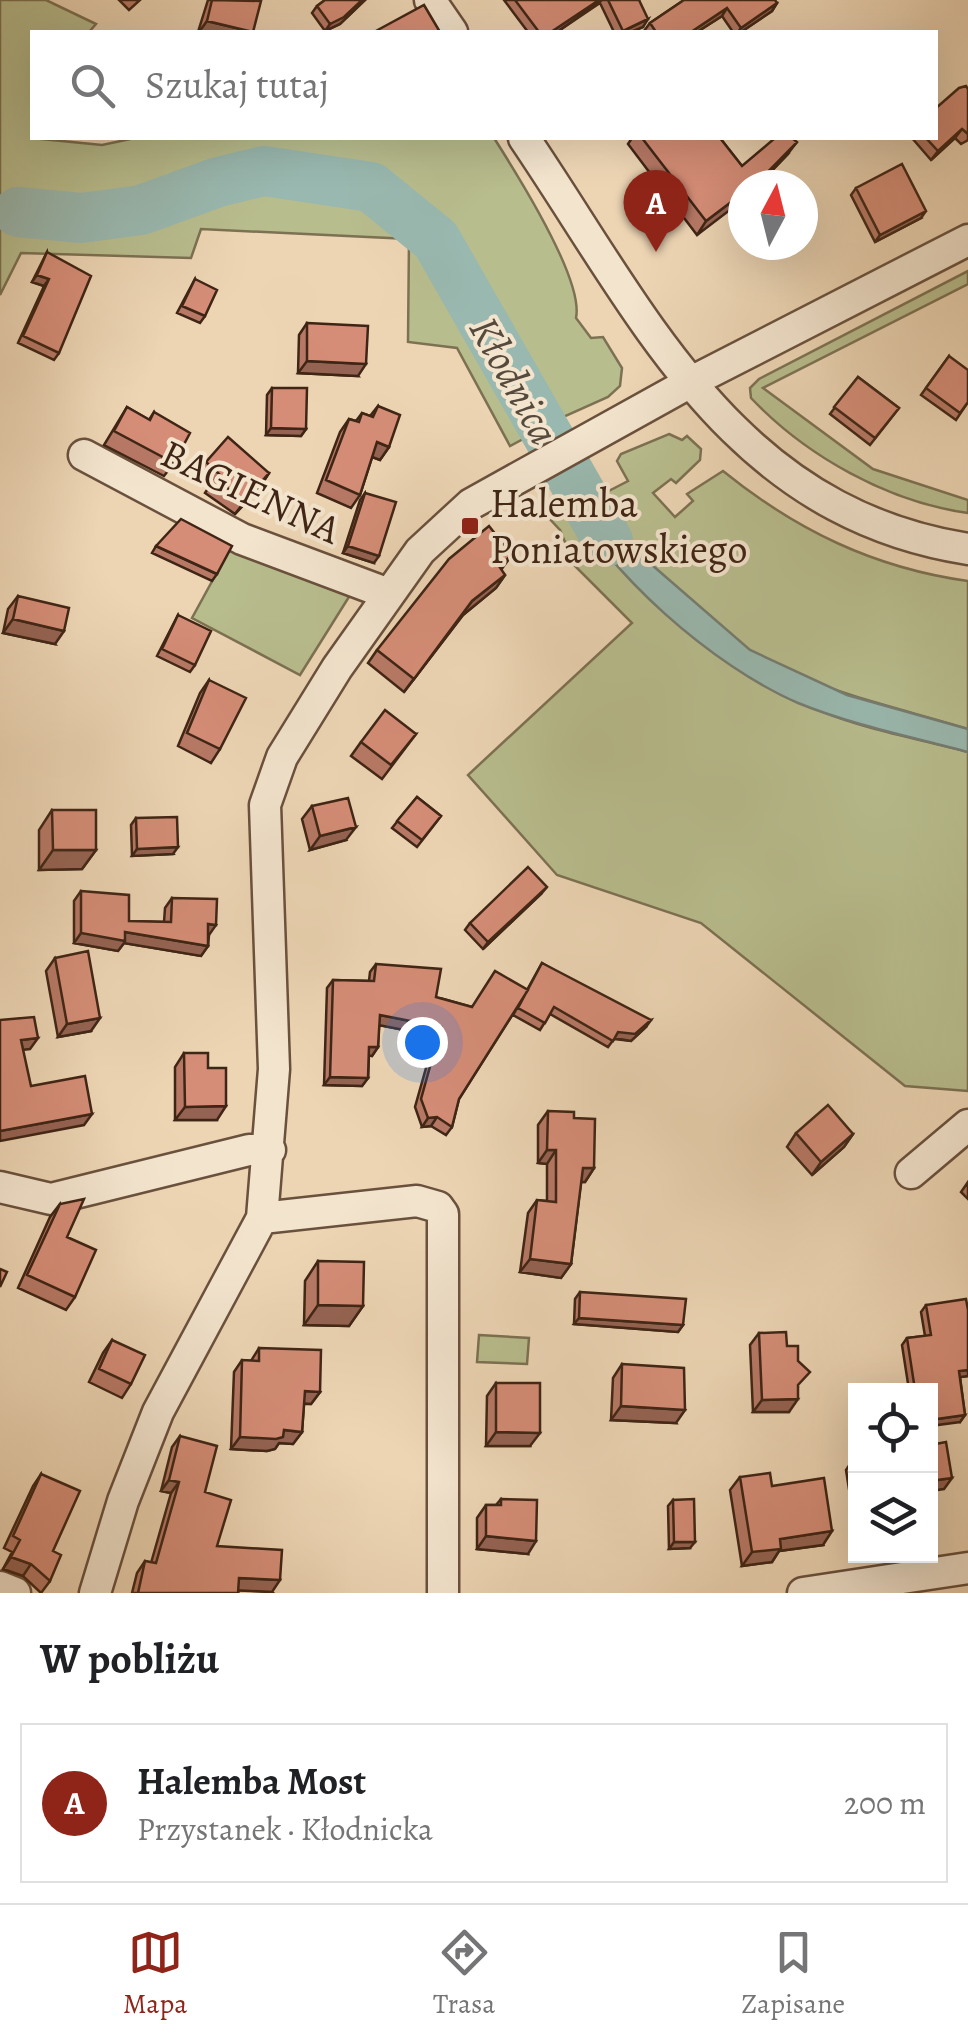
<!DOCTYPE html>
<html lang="pl">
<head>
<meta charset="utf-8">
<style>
  body { margin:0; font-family:Alegreya,serif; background:#f2f2f2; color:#202124 }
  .controls { position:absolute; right:30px; bottom:30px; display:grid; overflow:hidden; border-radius:0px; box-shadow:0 10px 40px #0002 }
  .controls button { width:90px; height:90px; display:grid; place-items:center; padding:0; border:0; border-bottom:2px solid #e0e0e0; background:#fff; color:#202124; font:50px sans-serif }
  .compass { position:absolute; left:728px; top:170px; width:90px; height:90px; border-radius:50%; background:#fff; box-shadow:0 10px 40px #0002; rotate:7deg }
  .you { position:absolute; left:422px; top:1042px; width:35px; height:35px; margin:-25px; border:8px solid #fff; border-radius:50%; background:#1a73e8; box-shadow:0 0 0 15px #1a73e833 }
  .badge { display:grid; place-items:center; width:65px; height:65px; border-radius:50%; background:#8f2418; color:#fff; font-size:32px; font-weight:700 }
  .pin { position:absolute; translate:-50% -82px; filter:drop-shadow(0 2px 5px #0008) }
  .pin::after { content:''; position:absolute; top:52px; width:35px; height:30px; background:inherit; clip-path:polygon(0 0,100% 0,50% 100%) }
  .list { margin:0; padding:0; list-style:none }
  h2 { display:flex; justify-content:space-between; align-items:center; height:130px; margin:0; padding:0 40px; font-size:42px }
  h2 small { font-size:32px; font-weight:400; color:#757577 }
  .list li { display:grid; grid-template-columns:65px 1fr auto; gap:30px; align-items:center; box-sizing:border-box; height:160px; margin:0 20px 20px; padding:0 20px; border:2px solid #e0e0e0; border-radius:0px }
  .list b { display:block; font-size:38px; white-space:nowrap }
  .list p { margin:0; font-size:32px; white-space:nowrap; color:#757577 }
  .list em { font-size:32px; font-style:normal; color:#757577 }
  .icon { flex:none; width:55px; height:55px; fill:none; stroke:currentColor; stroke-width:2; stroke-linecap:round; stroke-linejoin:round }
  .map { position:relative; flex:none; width:968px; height:1593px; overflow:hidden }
  .search { position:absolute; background:#fff; box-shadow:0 10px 40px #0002; left:30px; right:30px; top:30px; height:110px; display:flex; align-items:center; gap:25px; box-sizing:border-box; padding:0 35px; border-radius:0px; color:#757577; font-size:38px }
  .sheet { height:310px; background:#fff }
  nav { display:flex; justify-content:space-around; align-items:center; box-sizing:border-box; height:140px; border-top:2px solid #e0e0e0; background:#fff; font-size:28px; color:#757577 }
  nav a { display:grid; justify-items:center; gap:5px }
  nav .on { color:#8f2418 }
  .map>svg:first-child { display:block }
</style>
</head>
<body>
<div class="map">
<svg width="968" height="1593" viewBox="0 0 968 1593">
  <rect width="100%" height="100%" fill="#edd5b4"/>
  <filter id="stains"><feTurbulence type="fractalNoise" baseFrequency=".002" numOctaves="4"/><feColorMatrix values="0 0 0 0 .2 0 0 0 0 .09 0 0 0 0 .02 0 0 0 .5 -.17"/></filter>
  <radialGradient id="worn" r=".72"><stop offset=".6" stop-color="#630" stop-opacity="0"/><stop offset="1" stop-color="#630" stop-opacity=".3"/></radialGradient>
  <path fill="#b8bd8e" stroke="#7c7152" stroke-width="2.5" d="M0 0H46L96 24 89 32H32V138L102 145 135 138H494C517 174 584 280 576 318L591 338 603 337 622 368 620 386 608 397 550 423 507 348 493 359 536 432 510 446 457 348 408 342 409 239 201 229 191 258 21 253 0 295Z
    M968 271V284L763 388 873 469 968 500V513C888 502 806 456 751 398L750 388 759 379Z
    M669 434 682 440 687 436 701 449 700 460 676 483 671 479 653 493 675 517 693 501 687 494 723 471C796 530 874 568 968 581V729C909 711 850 698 793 674 721 642 621 547 581 480L597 497 628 481 617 461 621 454Z
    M567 499C628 592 717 669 821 711 867 730 920 739 968 752V1091L905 1086 701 923 557 875 468 775 632 623 575 566 560 530 545 514Z
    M233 543 352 592 300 675 192 618Z
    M479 1335 529 1338 527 1364 477 1362Z"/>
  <path fill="#99b8af" stroke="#757d71" stroke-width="2.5" d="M581 480 601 514 629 545 750 650 847 695 968 729V752C912 737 852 725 798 703 714 667 605 572 563 489Z"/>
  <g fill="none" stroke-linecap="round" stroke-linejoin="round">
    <path stroke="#757d71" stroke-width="9" d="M156 184 161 204"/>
    <path stroke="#99b8af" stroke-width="50" d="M18 212 81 218 141 210 218 182 264 171 371 187 436 240 608 541"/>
    <g stroke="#6a513d" stroke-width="35">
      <path id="minor" d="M430 0 452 32
        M524 138C644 315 732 512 968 549
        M84 455 242 539 386 593
        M911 1173 968 1125
        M0 1187 51 1199 249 1150H270
        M262 1218 417 1201 438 1207 443 1214V1593
        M0 1587 15 1593
        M95 1593 123 1501 158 1412 262 1218 274 1069 265 805 282 757 337 668 420 551 471 504 689 383 968 240
        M803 1593 968 1568"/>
    </g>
    <use href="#minor" stroke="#f3e4ce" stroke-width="30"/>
  </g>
  <path fill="#b77966" stroke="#3f2515" stroke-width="2.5" d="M119 0H140L129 10Z
    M208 0H257L253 32H198Z
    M325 0H365L340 24 325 31 312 13 317 6Z
    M504 0H639L643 27 631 32H614L600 3 557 32H528Z
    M684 0 777 3 772 11 741 32H733L722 16 697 32H646L644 31 650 23Z
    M968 89V140L961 144 955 138 931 160 912 138H936Z
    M632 138H720L742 166 787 155 758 185H743L697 235 628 144Z
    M856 188 921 218 875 242 851 195Z
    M47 252 59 353 54 360 18 343 44 286 32 282Z
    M195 279 205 316 200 323 177 313Z
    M307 323 358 376 298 373 299 335Z
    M949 356 968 402 956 420 921 395Z
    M858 377 899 408 870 445 830 414Z
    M272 388 306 429 301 436 266 435 267 395Z
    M378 406 389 447 380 460 372 457 360 495 351 508 317 493 340 432 349 419 356 421 362 413 370 416Z
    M127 407 149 420 154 412 174 463 164 476 104 445Z
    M206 462 269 473 260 487 235 514 205 493 209 487 197 476Z
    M365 493 374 563 343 553 360 500Z
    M156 546 217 574 212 581 152 553Z
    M512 555 501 570 505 575 496 588 463 615 404 692 368 663 377 650Z
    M18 596 55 644 3 633 8 609Z
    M178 615 195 665 190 672 157 656Z
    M209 680 220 749 211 763 178 746 200 693Z
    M416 734 382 779 351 756 361 742Z
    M417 797 441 816 417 847 392 828Z
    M312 806 346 840 310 850 302 819Z
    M52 810 96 850 82 869 39 870V830Z
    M136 818 173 854 132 856 131 825Z
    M81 891 129 921 164 922 165 908 172 898 209 935 208 946 201 956 124 943 118 951 74 943V901Z
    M542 893 483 949 465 930 470 923Z
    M55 958 91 1031 58 1037 46 971Z
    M542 963 646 1027 631 1041 614 1039 608 1047 550 1014 540 1030 513 1015 520 1003 459 1099 452 1127 446 1135 431 1126 422 1127 415 1107 435 1036 379 1025 378 1047 372 1056 369 1055 368 1078 362 1086 324 1085 327 988 333 980 369 981 370 972 376 964 436 997 472 1007 527 990Z
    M184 1053 208 1068 217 1120H175V1067Z
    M548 1111 574 1118 594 1168 585 1182H581L571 1264 561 1278 520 1272 528 1213 537 1200 547 1201V1164L538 1163V1125Z
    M796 1133 853 1134 844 1147 812 1175 787 1147Z
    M968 1182V1199L961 1192Z
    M60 1204 67 1237 75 1297 66 1310 18 1288 50 1217Z
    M318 1261 363 1306 349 1326 304 1325 305 1281Z
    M580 1292 683 1325 678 1332 574 1324 575 1299Z
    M926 1305 968 1310V1376L960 1377 965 1415 960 1422 930 1390H909L902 1345 907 1338 925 1336 921 1312Z
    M759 1333 787 1346 798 1387 789 1412H753L750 1345Z
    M112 1340 131 1384 122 1398 89 1382 103 1353Z
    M259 1348 320 1392 311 1404H304L302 1432 293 1444 279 1443 275 1449 267 1451 231 1449 234 1372 242 1360 251 1361Z
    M622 1364 676 1423 611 1420 613 1378Z
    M496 1383 530 1446H486L487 1396Z
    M180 1436 205 1492 217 1546 272 1592 239 1590 238 1593H132L137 1573 145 1561 151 1563 171 1493 161 1491 172 1447Z
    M854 1458H856V1502H851L846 1470Z
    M41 1474 53 1551 50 1581 41 1593 23 1576 3 1569 12 1552 4 1548 33 1486Z
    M740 1477 772 1486 823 1545 779 1551 772 1562 742 1566 730 1490Z
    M501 1499 528 1554 477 1549V1518L486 1505H496Z
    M673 1500 690 1548 669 1549 668 1506Z"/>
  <path fill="#956353" stroke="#3f2515" stroke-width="2.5" d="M362 0H365L340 24 325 31 330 24Z
    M599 0H602L557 32H551Z
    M777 3 772 11 741 32H738L741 28Z
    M727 8 722 16 697 32H691Z
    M648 19 643 27 631 32H622Z
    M207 21 253 32H199Z
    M962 129 955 138 931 160 938 151Z
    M797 142 787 155 758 185H754Z
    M743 193V200L697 235 706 221Z
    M926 211 921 218 875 242 880 235Z
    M37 275 49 279 44 286 32 282Z
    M307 361 366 364 358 376 298 373Z
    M271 428 306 429 301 436 266 435Z
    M377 442 389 447 380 460 367 455Z
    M269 473 260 487 235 514 245 501Z
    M348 546 379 556 374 563 343 553Z
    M505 575 496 588 463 615 404 692 472 601Z
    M13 619 64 631 55 644 3 633Z
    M356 827 346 840 310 850 320 836Z
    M178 847 173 854 132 856 137 849Z
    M53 850H96L82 869 39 870Z
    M547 887 542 893 483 949 488 942Z
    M208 924 216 925 209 935 201 934Z
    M125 932 208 946 201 956 124 943 118 951 74 943 81 933Z
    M380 1015 441 1027 435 1036 373 1024Z
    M100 1018 91 1031 58 1037 67 1024Z
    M651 1020 646 1027 631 1041 614 1038 618 1032Z
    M38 1038 30 1049 13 1051 21 1040Z
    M369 1047H378L372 1056 363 1055Z
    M330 1077 368 1078 362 1086 324 1085Z
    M226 1106 217 1120H175L185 1107Z
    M92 1114 84 1125 0 1141V1131Z
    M437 1117 431 1126 422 1127 428 1118Z
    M853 1134 844 1147 812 1175 821 1162Z
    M547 1150H556L547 1164 538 1163Z
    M583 1168H594L585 1182H573Z
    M530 1259 571 1264 561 1278 520 1272Z
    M318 1305 363 1306 349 1326 304 1325Z
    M579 1318 683 1325 678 1332 574 1324Z
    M968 1370V1376L954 1378 959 1371Z
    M305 1391 320 1392 311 1404 296 1403Z
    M798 1399 789 1412H753L762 1400Z
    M621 1406 685 1410 676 1423 611 1420Z
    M965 1415 960 1422 930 1426V1420Z
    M284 1430 302 1432 293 1444 279 1443 275 1449 267 1451 231 1449 240 1437Z
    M496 1432 540 1433 530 1446H486Z
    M952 1478 944 1489 930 1491V1481Z
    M169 1480 179 1482 171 1493 161 1491Z
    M832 1531 823 1545 779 1551 772 1562 742 1566 752 1552 780 1539Z
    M486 1536 536 1541 528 1554 477 1549Z
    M674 1542H695L690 1548 669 1549Z
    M11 1557 31 1564 23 1576 3 1569Z
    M239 1578 280 1580 272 1592 231 1590Z"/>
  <path fill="#d58d77" stroke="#3f2515" stroke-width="2.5" d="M212 0 261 1 253 32 207 21Z
    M325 0H362L344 17 330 24 317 6Z
    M515 0H599L551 32H539Z
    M608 0H639L648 19 623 31Z
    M684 0H775L777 3 741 28 727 8 691 32H656L650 23Z
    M424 5 440 32H374Z
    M966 86 968 89V134L962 129 938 151 926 138H936V108L959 88Z
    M642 138H720L742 166 775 138H792L797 142 756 184 743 185V193L706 221Z
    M902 164 926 211 880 235 856 188Z
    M47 252 91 276 59 353 23 336 49 279 37 275Z
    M195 279 217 290 205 316 182 306Z
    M307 323 368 326 366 364 307 361Z
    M949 356 968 370V402L960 413 926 388Z
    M858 377 899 408 875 438 834 407Z
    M272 388H307L306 429 271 428Z
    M378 406 400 415 389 447 377 442 360 495 326 480 349 419 359 422 362 413 373 417Z
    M127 407 150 420 154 412 190 433 174 463 114 431Z
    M228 437 269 473 245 501 215 479 219 474 206 462Z
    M365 493 396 502 379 556 348 546Z
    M181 519 232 546 217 574 156 546Z
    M489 526 512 555 499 566 505 575 472 601 414 679 377 650 449 559Z
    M18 596 69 608 64 631 13 619Z
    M178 615 211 631 195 665 162 649Z
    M209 680 246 698 220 749 187 733Z
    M385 710 416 734 391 765 361 742Z
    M417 797 441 816 422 840 397 821Z
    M348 798 356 827 320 836 312 806Z
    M52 810H96V850H53Z
    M177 817 178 847 137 849 136 818Z
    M528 867 547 887 488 942 470 923Z
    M81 891 129 895V921L171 922 172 898 217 899 216 925 208 924V946L125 932V941L81 933Z
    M88 951 100 1018 67 1024 55 958Z
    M542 963 651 1020 635 1034 618 1032 613 1041 554 1007 545 1023 518 1008Z
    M376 964 441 969 436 997 472 1007 495 971 528 990 459 1099 452 1127 437 1117 428 1118 421 1099 441 1027 380 1015 378 1047H369L368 1078 330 1077 333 980 374 981Z
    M34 1017 38 1038 21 1040 31 1086 85 1076 92 1114 0 1131V1020Z
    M184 1053H208V1068H226V1106L185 1107Z
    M828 1105 853 1134 821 1162 796 1133Z
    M548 1111 574 1112V1118L595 1119 594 1168H583L571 1264 530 1259 537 1200 556 1202V1150H547Z
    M84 1199 67 1237 96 1250 75 1297 27 1275 60 1204Z
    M318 1261 364 1262 363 1306 318 1305Z
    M0 1269 7 1272 0 1287Z
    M580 1292 686 1299 683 1325 579 1318Z
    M966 1299 968 1310V1370L959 1371 965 1415 930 1420V1390H915L907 1338 931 1335 926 1305Z
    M786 1332 787 1346H798V1361L810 1372 798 1385V1399L762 1400 759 1333Z
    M112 1340 145 1355 131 1384 99 1369Z
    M259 1348 321 1350 320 1392 305 1391 302 1432 284 1430 283 1437 276 1439 240 1437 242 1360 259 1361Z
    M622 1364 684 1368 685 1410 621 1406Z
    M496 1383H540V1433L496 1432Z
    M180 1436 217 1446 205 1492 231 1500 217 1546 282 1550 280 1580 239 1578 238 1593H138L145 1561 156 1563 179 1482 169 1480Z
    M946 1442 952 1478 930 1481V1445Z
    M770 1473 772 1486 824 1478 832 1531 780 1539 781 1549 752 1552 740 1477Z
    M41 1474 80 1491 53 1551 61 1555 50 1581 31 1564 11 1557 20 1540 13 1536Z
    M501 1499 537 1500 536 1541 486 1536V1505H501Z
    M694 1499 695 1542H674L673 1500Z"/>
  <rect fill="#8f2418" stroke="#f3e4ce" stroke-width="4" x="460" y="516" width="20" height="20" rx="5"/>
  <g text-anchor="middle" stroke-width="8" stroke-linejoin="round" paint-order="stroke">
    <g font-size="40" fill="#3f2515" stroke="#f3e4ce">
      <text transform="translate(251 491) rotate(25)" y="14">BAGIENNA</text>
    </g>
    <g font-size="40" fill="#3f2515" stroke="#f3e4ce" text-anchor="start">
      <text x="490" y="517">Halemba<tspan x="490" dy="46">Poniatowskiego</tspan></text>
    </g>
    <g font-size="42" font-style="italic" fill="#564a3c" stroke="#f3e4ce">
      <text transform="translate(515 380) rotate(61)" y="15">Kłodnica</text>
    </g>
  </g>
  <rect width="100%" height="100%" filter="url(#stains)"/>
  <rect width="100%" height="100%" fill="url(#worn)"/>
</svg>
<div class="controls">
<button><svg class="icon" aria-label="locate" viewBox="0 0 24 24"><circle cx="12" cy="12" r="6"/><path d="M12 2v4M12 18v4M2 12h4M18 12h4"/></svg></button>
<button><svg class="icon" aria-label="layers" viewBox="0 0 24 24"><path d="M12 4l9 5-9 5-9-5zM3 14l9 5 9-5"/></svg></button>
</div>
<svg class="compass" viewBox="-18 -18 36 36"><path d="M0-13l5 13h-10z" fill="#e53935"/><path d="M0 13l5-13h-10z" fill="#757577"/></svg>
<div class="you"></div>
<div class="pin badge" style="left:656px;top:252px">A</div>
<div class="search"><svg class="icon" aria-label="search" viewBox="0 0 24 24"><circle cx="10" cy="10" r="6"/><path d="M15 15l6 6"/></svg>Szukaj tutaj</div>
</div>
<section class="sheet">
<h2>W pobliżu<small></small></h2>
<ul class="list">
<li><span class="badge">A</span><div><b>Halemba Most</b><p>Przystanek · Kłodnicka</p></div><em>200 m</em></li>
</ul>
</section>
<nav>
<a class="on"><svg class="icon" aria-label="map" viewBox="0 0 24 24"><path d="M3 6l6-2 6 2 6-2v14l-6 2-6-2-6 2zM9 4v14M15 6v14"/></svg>Mapa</a>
<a><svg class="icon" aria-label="directions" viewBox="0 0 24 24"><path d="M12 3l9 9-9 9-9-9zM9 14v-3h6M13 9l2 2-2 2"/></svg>Trasa</a>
<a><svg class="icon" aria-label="saved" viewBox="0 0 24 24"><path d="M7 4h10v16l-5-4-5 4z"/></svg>Zapisane</a>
</nav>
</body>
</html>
